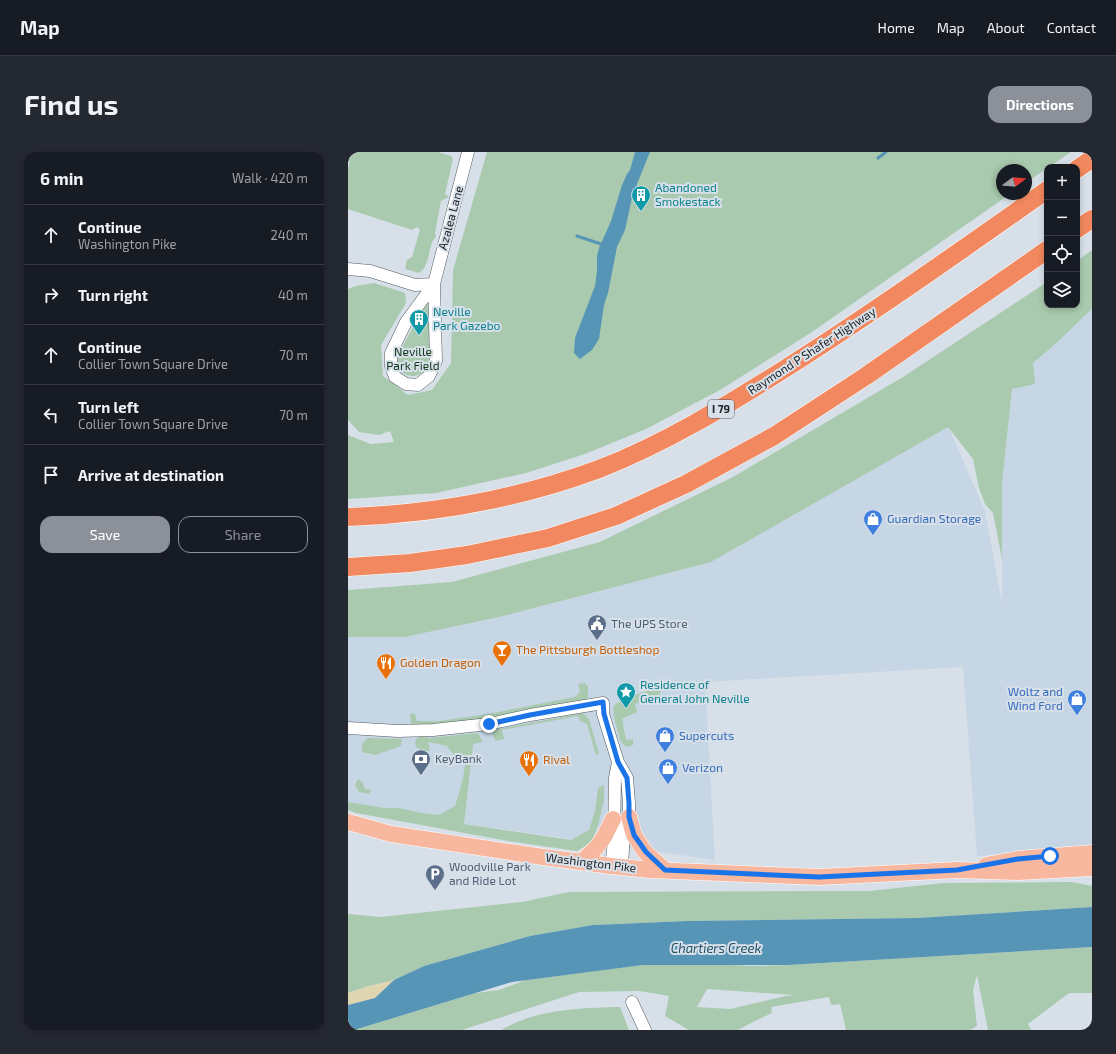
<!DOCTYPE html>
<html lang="en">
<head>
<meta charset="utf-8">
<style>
  body { margin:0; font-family:"Exo 2",sans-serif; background:#242831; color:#f1f3f6 }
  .controls { position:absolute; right:12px; top:12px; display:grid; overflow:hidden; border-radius:8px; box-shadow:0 2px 6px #0003 }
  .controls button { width:36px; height:36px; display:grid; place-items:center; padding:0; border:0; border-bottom:1px solid #363941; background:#171b24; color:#f1f3f6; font:20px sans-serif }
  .compass { position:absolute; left:648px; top:12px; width:36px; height:36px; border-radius:50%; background:#171b24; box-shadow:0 2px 6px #0003; rotate:74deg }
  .stop { position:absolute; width:12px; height:12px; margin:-9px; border:3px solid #1a73e8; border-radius:50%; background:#fff }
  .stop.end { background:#1a73e8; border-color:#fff; box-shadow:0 1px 4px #0008 }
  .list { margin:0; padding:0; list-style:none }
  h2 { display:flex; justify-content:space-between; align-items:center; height:52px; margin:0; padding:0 16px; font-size:17px }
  h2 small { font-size:13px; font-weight:400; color:#9ea1a6 }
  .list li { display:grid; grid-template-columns:26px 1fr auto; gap:12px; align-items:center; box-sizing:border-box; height:60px; padding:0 16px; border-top:1px solid #363941 }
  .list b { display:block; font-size:15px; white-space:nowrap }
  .list p { margin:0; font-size:13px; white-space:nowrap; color:#9ea1a6 }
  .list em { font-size:13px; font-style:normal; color:#9ea1a6 }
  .actions { display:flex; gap:8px; padding:12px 16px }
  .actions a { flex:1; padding:9px 0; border:1px solid #8c9099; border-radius:12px; text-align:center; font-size:14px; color:#8c9099 }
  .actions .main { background:#8c9099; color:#fff }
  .icon { flex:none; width:22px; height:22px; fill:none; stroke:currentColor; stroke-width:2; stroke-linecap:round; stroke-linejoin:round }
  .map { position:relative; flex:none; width:744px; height:878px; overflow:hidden; border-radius:12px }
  header { display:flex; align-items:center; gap:24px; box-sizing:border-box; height:56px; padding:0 20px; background:#171b24; border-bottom:1px solid #363941 }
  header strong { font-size:19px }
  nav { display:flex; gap:22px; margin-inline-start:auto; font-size:14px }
  .intro { display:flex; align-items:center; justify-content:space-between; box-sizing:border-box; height:96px; padding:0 24px }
  h1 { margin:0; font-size:28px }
  .button { padding:10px 18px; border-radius:12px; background:#8c9099; color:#fff; font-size:14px; font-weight:700 }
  main { display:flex; gap:24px; padding:0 24px }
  aside { flex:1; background:#171b24; border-radius:12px; box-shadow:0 2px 6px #0003 }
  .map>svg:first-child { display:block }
</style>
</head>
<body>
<header>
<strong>Map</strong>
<nav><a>Home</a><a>Map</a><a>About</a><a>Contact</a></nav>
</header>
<div class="intro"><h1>Find us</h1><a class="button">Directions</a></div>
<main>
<aside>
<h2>6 min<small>Walk · 420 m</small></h2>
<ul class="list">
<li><svg class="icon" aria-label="ahead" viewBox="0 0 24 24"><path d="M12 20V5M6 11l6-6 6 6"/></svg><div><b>Continue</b><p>Washington Pike</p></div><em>240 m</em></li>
<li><svg class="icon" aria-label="right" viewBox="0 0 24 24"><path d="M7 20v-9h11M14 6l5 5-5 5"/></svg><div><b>Turn right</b></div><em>40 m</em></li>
<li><svg class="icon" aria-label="ahead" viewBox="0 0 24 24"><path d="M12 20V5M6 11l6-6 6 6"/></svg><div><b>Continue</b><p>Collier Town Square Drive</p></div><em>70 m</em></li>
<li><svg class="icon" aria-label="left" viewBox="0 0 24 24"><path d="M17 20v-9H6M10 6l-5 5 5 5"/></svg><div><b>Turn left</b><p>Collier Town Square Drive</p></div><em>70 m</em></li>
<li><svg class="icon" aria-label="arrive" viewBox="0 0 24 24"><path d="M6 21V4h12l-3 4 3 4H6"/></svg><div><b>Arrive at destination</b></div></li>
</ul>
<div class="actions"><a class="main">Save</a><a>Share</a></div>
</aside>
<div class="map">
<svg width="744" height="878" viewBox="0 0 744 878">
  <rect width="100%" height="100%" fill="#d7e0e8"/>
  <path fill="#c7d6e4" d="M744 157V695L629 704 615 515 357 530 367 708 0 655V485H57L151 465 363 410 600 274 637 359 654 451V332L664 237 685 211 699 200 727 172Z"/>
  <path fill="#a9caae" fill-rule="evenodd" d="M0 0H90L103 4 105 7 97 42 101 45 93 49 87 81 88 85C81 90 82 108 76 116 76 117 71 121 71 121L57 117 59 108 64 105 72 78 69 75 64 78 0 57V17L2 9 0 7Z
    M139 0H723L701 15H699V16L678 31V18H654V42H662L461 182 372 238 298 277 237 302 178 321 88 341 0 347V282L2 284 23 292 46 290 42 279 31 283 11 280 0 268V137L8 134 26 131 57 141 58 151 33 193 35 224 60 243 84 238 103 211 105 118Z
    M744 98V157C724 175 706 195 685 211L687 232 664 237 654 332V407L645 361 637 352 631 336 625 307 600 275 363 410 151 465 57 485H0V438L104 430 252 390 385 325 555 225 699 130V153H729V109Z
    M79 148 83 151C82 163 82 176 82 189 81 197 82 206 79 214 75 227 56 227 50 215 49 212 49 208 49 205Z
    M237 531 240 535V546L232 550 113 572 67 575 63 572 62 563 64 561 67 562 69 569H91L140 562 227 545 232 540 230 532Z
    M309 536 313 539 312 542 287 552 289 560 274 567 278 588 285 587V593L279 595 275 592 272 588C271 582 263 560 266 554 270 547 300 539 309 536Z
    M235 561 241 567 251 602 248 603 239 572 232 569 230 564 154 578 156 587 148 589 145 584V578Z
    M130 581 135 590 125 592 116 672 223 688 241 678 247 659 250 636 256 633V648L250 673 243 691 229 699 160 689 8 661 0 658V650L36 656H51L74 661 91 663 107 654C112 639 117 623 117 607L108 606 99 594 80 590 82 598 78 600 69 596 67 592 68 587 73 584 81 586Z
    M20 586 54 587 53 594 27 603 14 600V592Z
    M10 627 14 630 17 637 23 638 21 642 11 640 7 633Z
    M724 730 744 734V755L569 766 339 769 245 773 182 784 76 814 46 828 18 835 0 841V762L32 765 174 750 221 740 521 739 596 731Z
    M744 795V841H721L680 872 683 878H640L629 823 625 838 629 874 622 878H498L492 852 483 853 481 845 423 855 424 861 403 871 390 878H341L317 864 321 844 291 839 231 840 114 878H6L128 841 151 838 178 828 295 813H385L403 814 440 813ZM359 837 447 843H448L437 844 382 857 349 855Z
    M272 855 281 878H153C189 857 231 856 272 855Z"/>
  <path fill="#dfd5b0" d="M46 828 27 846 0 853V841L18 835Z"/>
  <path fill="#5795b6" d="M287 0H302L289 32 288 40 284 46 277 78 269 95 260 141 256 153 251 187 244 198 232 207 226 201 227 186 247 134 249 119V104L251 96 263 69 274 33 279 22 282 18Z
    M744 755V795L440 813H295L164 830 6 878H0V853L27 846 46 828 76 814 182 784 245 773 339 769 569 766Z"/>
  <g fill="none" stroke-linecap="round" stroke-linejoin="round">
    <path stroke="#5795b6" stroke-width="3" d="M530 6 538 0
      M229 84 253 92"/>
    <g stroke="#525a61" stroke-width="13">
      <path id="minor" d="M0 117 22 119 67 133 86 132
        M86 132 58 170 43 201V214L47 225 58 232 70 233 81 224 88 209 86 132 120 0
        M0 576 50 579 85 578 141 572 182 563 255 551V562L270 610 279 626 281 651V665L276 679 274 715
        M263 714 266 690 267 626 270 610
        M284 850 297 878"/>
    </g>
    <g stroke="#fff" stroke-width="17">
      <path id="major" d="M281 665 286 683 297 700 317 718
        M0 670 43 682 195 705 263 714 302 718 471 725 609 718 670 720 744 716
        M233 710 249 695 256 685 265 667
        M638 713 670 707 744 701"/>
    </g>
    <g stroke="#fff" stroke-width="19">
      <path id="highway" d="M729 17 744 7
        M729 77 744 67
        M0 365C86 362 170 347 251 317 316 292 376 255 435 218 525 161 612 99 699 38
        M0 415 62 411 119 403 200 386 268 364 338 332 426 284 518 224 699 98"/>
    </g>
    <use href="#minor" stroke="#fff" stroke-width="12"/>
    <use href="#major" stroke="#f7b89f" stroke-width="16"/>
    <use href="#highway" stroke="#f2885f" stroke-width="18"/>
  </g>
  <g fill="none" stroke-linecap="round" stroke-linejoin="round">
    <path stroke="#1a73e8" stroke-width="5" d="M141 572 182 563 255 550 256 562 268 603 270 610 279 626 281 651V665L286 683 298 700 317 718 471 725 609 718 670 707 702 704"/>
  </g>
  <defs>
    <g id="building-pin" transform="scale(1)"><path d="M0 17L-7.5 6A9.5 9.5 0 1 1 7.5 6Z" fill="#0f9aa8" stroke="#d7e0e8"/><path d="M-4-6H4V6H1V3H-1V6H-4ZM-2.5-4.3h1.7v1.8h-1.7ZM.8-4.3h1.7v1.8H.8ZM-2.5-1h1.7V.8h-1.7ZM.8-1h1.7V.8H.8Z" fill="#fff"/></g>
    <g id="shop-pin" transform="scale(1)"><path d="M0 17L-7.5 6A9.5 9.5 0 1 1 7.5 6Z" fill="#3f7fe0" stroke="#d7e0e8"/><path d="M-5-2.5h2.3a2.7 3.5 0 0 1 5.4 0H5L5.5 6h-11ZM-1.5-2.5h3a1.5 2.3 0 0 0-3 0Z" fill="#fff"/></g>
    <g id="civic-pin" transform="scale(1)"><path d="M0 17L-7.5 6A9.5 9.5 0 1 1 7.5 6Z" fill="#5c6f8a" stroke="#d7e0e8"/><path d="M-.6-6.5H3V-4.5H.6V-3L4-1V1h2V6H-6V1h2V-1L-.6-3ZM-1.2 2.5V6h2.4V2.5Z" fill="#fff"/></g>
    <g id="bar-pin" transform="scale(1)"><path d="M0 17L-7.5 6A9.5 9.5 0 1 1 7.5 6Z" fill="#e8710a" stroke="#d7e0e8"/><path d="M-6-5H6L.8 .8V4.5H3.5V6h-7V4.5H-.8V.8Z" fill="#fff"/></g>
    <g id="restaurant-pin" transform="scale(1)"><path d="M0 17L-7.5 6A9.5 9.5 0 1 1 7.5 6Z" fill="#e8710a" stroke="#d7e0e8"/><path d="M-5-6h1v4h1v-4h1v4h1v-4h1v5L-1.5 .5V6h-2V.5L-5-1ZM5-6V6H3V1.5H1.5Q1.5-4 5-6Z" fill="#fff"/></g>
    <g id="sight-pin" transform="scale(1)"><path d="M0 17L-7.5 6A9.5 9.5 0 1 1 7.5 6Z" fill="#0f9aa8" stroke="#d7e0e8"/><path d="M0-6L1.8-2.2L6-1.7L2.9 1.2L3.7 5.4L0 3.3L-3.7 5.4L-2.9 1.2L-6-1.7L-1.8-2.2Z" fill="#fff"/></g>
    <g id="bank-pin" transform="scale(1)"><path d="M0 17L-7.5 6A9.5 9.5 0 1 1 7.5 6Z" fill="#5c6f8a" stroke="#d7e0e8"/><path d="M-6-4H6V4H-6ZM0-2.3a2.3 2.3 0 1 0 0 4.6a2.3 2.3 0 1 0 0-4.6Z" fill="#fff"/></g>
    <g id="parking-pin" transform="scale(1)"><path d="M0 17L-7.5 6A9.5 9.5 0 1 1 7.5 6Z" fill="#5c6f8a" stroke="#d7e0e8"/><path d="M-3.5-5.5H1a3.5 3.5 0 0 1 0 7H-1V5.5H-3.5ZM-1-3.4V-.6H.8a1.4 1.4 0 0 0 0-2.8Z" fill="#fff"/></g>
  </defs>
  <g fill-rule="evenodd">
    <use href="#building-pin" x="293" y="43"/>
    <use href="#building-pin" x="71" y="167"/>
    <use href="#shop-pin" x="525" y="367"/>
    <use href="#civic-pin" x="249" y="472"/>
    <use href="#bar-pin" x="154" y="498"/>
    <use href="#restaurant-pin" x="38" y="511"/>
    <use href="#sight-pin" x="278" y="540"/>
    <use href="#shop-pin" x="729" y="547"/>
    <use href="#shop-pin" x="317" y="584"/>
    <use href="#bank-pin" x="73" y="607"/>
    <use href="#restaurant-pin" x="181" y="608"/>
    <use href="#shop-pin" x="320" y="616"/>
    <use href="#parking-pin" x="87" y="722"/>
  </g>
  <g text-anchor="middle" stroke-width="4" stroke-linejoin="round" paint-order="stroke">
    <rect fill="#d7e0e8" stroke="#585c62" stroke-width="1" x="360" y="248" width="26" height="18" rx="3"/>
    <g font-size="11" font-weight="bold" fill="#212428">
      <text x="373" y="261">I 79</text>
    </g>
    <g font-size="12" fill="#0d838f" stroke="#d7e0e8" text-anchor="start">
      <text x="307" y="40">Abandoned<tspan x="307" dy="14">Smokestack</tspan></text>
      <text x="85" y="164">Neville<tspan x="85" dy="14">Park Gazebo</tspan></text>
      <text x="292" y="537">Residence of<tspan x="292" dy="14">General John Neville</tspan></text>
    </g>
    <g font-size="12" fill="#212428" stroke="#d7e0e8">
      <text transform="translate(103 66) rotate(-75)" y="4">Azalea Lane</text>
      <text transform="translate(464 199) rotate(-33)" y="4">Raymond P Shafer Highway</text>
      <text transform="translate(243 711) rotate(7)" y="4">Washington Pike</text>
    </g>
    <g font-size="12" fill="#0b3317" stroke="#d7e0e8">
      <text x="65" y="204">Neville<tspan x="65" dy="14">Park Field</tspan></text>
    </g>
    <g font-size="12" fill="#366cbe" stroke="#d7e0e8" text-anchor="start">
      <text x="539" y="371">Guardian Storage</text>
      <text x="715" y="544" text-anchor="end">Woltz and<tspan x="715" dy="14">Wind Ford</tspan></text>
      <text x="331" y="588">Supercuts</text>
      <text x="334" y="620">Verizon</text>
    </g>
    <g font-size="12" fill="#4e5e75" stroke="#d7e0e8" text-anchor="start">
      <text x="263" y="476">The UPS Store</text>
      <text x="87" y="611">KeyBank</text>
      <text x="101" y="719">Woodville Park<tspan x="101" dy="14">and Ride Lot</tspan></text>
    </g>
    <g font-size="12" fill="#c56008" stroke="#d7e0e8" text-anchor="start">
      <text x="168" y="502">The Pittsburgh Bottleshop</text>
      <text x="52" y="515">Golden Dragon</text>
      <text x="195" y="612">Rival</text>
    </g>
    <g font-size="13" font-style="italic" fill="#20526b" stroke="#d7e0e8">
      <text x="368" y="801">Chartiers Creek</text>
    </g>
  </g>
</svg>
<div class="controls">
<button>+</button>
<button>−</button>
<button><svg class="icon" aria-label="locate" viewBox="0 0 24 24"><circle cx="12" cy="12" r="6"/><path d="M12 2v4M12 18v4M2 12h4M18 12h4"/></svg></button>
<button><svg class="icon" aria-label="layers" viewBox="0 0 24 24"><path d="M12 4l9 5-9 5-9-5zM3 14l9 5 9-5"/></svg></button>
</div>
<svg class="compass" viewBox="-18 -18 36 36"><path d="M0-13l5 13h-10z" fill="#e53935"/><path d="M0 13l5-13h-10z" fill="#9ea1a6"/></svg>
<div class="stop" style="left:702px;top:704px"></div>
<div class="stop end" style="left:141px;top:572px"></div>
</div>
</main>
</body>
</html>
